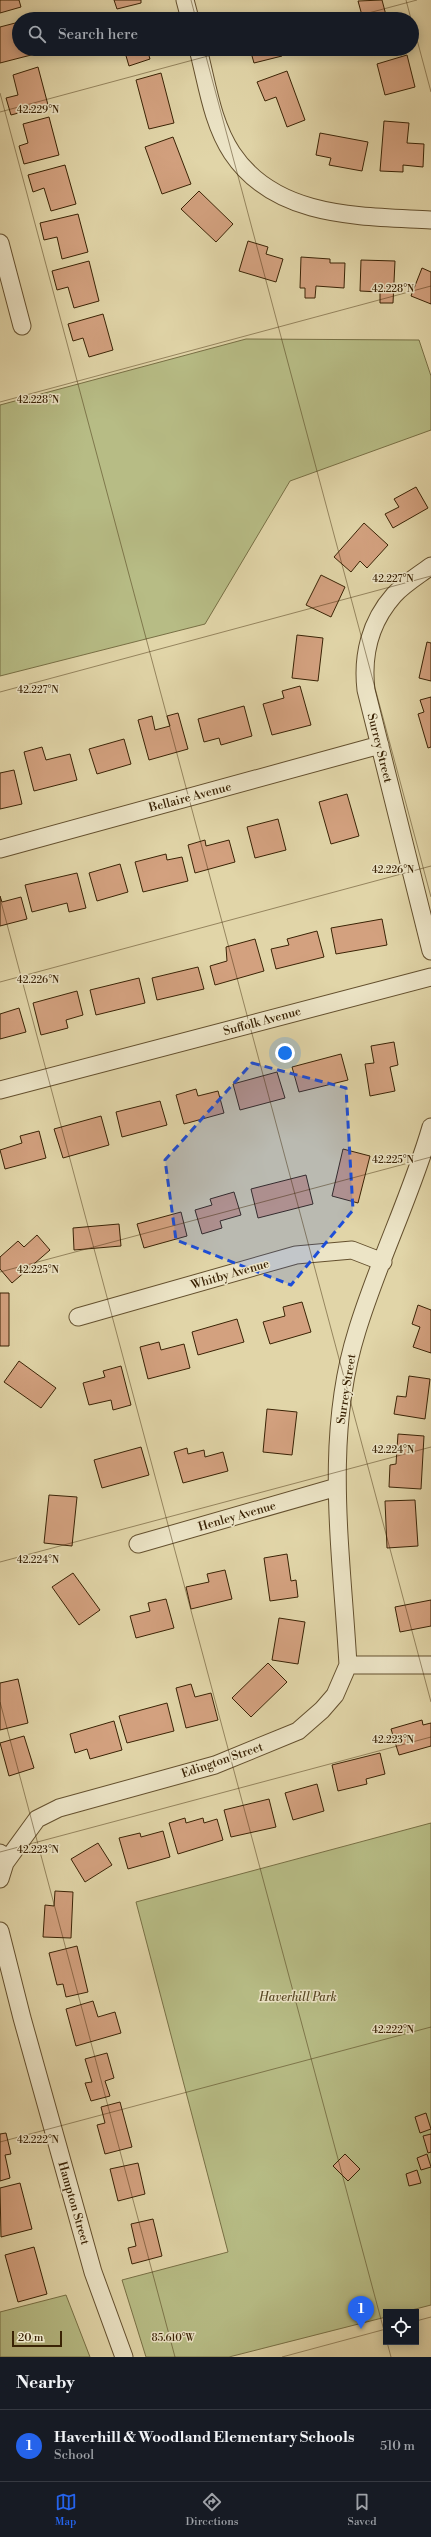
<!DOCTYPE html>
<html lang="en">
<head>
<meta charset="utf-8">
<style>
  body { margin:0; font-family:"Libre Bodoni",serif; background:#242831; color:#f1f3f6 }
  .controls { position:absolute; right:12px; bottom:12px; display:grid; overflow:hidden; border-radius:0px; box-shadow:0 2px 10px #0003 }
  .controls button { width:36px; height:36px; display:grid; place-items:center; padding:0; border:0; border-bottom:1px solid #363941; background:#171b24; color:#f1f3f6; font:20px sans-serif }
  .scale { position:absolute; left:12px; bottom:10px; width:50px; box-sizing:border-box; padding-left:4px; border:2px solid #3a2305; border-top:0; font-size:11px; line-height:14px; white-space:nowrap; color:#3a2305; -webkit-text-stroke:3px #ece4c6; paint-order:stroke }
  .you { position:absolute; left:285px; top:1053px; width:14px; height:14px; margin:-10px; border:3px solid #fff; border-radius:50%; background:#1a73e8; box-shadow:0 0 0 6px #1a73e833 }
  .badge { display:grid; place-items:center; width:26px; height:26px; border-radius:50%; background:#2563eb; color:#fff; font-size:13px; font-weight:700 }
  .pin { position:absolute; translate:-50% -33px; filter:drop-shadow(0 1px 2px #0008) }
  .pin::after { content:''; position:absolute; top:21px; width:14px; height:12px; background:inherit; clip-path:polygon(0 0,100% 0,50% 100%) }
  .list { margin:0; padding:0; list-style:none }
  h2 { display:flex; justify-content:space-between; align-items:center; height:52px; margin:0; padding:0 16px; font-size:17px }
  h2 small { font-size:13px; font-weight:400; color:#9ea1a6 }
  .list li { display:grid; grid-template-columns:26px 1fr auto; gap:12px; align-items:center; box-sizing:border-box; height:72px; padding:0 16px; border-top:1px solid #363941 }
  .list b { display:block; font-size:15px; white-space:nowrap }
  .list p { margin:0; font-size:13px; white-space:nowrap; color:#9ea1a6 }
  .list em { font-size:13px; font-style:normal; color:#9ea1a6 }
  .icon { flex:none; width:22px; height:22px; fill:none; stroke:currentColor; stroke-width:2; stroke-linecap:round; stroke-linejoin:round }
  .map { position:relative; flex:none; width:431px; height:2357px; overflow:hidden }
  .search { position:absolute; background:#171b24; box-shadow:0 2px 10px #0003; left:12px; right:12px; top:12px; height:44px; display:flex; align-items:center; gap:10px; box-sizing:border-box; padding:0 14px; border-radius:22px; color:#9ea1a6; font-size:15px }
  .sheet { height:124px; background:#171b24 }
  nav { display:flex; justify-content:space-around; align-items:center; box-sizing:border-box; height:56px; border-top:1px solid #363941; background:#171b24; font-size:11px; color:#9ea1a6 }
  nav a { display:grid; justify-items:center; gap:2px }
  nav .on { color:#2563eb }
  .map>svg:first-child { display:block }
</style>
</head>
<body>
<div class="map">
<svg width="431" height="2357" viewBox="0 0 431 2357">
  <rect width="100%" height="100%" fill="#e1d5a8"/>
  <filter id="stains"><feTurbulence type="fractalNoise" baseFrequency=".005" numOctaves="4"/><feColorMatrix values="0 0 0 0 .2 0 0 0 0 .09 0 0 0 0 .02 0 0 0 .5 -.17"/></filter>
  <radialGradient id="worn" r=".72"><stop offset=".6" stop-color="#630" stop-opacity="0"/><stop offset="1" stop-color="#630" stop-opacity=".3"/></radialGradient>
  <path fill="#b7bc85" stroke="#787045" d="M246 339 419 340 431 376V430L290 481 205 624 0 676V405Z
    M431 1823V2305L404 2312H386V2317L229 2357H146L122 2280 228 2252 136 1902Z
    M66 2295 90 2357H0V2312Z"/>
  <path fill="#d3a17f" stroke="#3a2305" d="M0 0H19L21 7 0 13Z
    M114 0H141V3L117 9Z
    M382 0 387 19H363L358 1Z
    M265 14 266 19H244Z
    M19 22V49H34L35 54 0 63V27Z
    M124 49H147L150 59 129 66Z
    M250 49H281L282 56 254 63Z
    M407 55 415 87 385 95 377 64Z
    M38 67 48 105 11 115 6 98 18 95 13 75Z
    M287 71 305 120 287 127 276 97 265 101 257 82Z
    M161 73 174 123 149 129 136 80Z
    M49 117 59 155 24 164 19 146 28 143 23 124Z
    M384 121 409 123 407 143 424 144 423 167 403 165V172L380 171Z
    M320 133 368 142 362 171 329 165 331 158 316 155Z
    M173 137 191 184 162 194 145 147Z
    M65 165 76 204 51 211 44 188 33 192 28 175Z
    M199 191 233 224 216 242 181 209Z
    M78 214 88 252 62 259 57 237 44 240 40 223Z
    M248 241 268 247 266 254 283 259 276 282 239 271Z
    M301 257 330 259V263H345L344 288 316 286 315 298H305V288H300Z
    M361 260 395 261 393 303H380V292L360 291Z
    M89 261 99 301 74 308 68 287 57 290 52 271Z
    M422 268 431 272V304L411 296Z
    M103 314 113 350 89 357 83 338 73 341 68 324Z
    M416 487 428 508 393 528 385 514 399 507 394 499Z
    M364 523 388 545 367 568 360 561 351 572 334 557Z
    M321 575 345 587 331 617 306 605Z
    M297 635 323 638 318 681 292 678Z
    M427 642 431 643V681L419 678Z
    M300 686 311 725 272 735 263 704 284 698 282 691Z
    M431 697V747L428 748 418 714 424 712 420 700Z
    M244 706 252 736 221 745 219 738 204 742 198 719Z
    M178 713 188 749 149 760 138 720 152 716 155 730 170 726 167 716Z
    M124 739 131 764 97 774 89 749Z
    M42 747 46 760 70 754 77 780 34 791 24 752Z
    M14 770 22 804 0 809V773Z
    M347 794 359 836 331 844 319 802Z
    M278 819 286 850 255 858 247 827Z
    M205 840 206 846 229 840 235 862 195 873 188 845Z
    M166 854 167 860 182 857 188 881 143 892 135 862Z
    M120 864 128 892 97 901 89 873Z
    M77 873 86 908 69 912 67 903 32 912 25 885Z
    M0 896 2 902 21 897 27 919 0 926Z
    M382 919 387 945 336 954 331 928Z
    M317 931 324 957 276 969 271 949 289 945 287 939Z
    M255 939 264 971 215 985 210 966 227 961 226 947Z
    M198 967 204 989 157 1000 152 978Z
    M139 978 145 1003 96 1015 90 990Z
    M77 991 83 1015 66 1020 68 1028 41 1035 33 1003Z
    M19 1008 26 1032 0 1039V1014Z
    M394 1042 398 1065 390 1067 395 1091 370 1096 365 1064 374 1063 371 1046Z
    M341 1054 348 1080 299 1092 292 1067Z
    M277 1072 285 1098 240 1110 233 1084Z
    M196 1089 198 1096 218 1091 224 1113 184 1124 176 1095Z
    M160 1101 167 1125 122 1137 116 1112Z
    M101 1116 109 1145 63 1158 54 1129Z
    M39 1131 46 1158 5 1169 0 1150 22 1143 20 1136Z
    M343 1149 370 1156 358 1203 332 1196Z
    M306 1175 313 1204 258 1218 251 1189Z
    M234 1192 241 1215 220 1221 222 1228 202 1234 195 1210 212 1205 210 1199Z
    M181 1212 187 1236 144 1248 137 1224Z
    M119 1224 121 1246 74 1250 73 1228Z
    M37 1235 50 1250 12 1283 0 1269V1257L18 1241 24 1247Z
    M0 1293H9V1346H0Z
    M302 1302 311 1332 270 1344 263 1322 285 1316 283 1307Z
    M418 1305 431 1310V1353L413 1347 420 1327 412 1324Z
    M237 1319 244 1342 198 1355 192 1332Z
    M159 1342 161 1350 184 1344 190 1368 148 1379 140 1347Z
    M19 1361 56 1388 41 1408 4 1382Z
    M121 1366 131 1405 113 1410 111 1400 89 1405 83 1383 105 1377 103 1371Z
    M409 1376 430 1379 425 1419 394 1414 397 1396 406 1397Z
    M267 1409 297 1412 292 1455 263 1452Z
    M398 1434 424 1436 421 1489 389 1487 390 1465 396 1464Z
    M141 1447 149 1475 102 1488 94 1460Z
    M187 1448 188 1454 204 1450 205 1457 223 1452 228 1471 183 1483 174 1452Z
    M49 1495 77 1497 72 1546 44 1543Z
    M415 1500 418 1546 387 1548 385 1501Z
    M287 1554 291 1581 296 1580 298 1597 270 1601 264 1558Z
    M225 1570 232 1599 191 1609 186 1587 209 1582 207 1574Z
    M73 1573 100 1610 79 1625 52 1587Z
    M166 1599 174 1628 136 1638 130 1616 150 1611 148 1603Z
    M431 1600V1626L400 1632 395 1607Z
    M279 1618 305 1622 298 1664 272 1660Z
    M268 1663 287 1682 251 1717 232 1698Z
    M18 1679 28 1723 0 1730V1683Z
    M191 1684 195 1697 211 1693 218 1720 186 1728 176 1688Z
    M167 1703 174 1731 127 1743 119 1716Z
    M422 1720 423 1725 431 1723V1746L399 1755 391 1729Z
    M114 1721 122 1750 90 1759 87 1749 75 1753 70 1734Z
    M24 1736 34 1768 9 1776 0 1743Z
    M380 1753 385 1774 366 1779 367 1784 338 1791 332 1765Z
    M317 1784 324 1811 293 1820 285 1793Z
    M269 1799 276 1827 231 1837 224 1810Z
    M185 1818 186 1823 203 1818 204 1823 217 1819 223 1840 178 1854 169 1823Z
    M163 1831 170 1857 128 1869 119 1838 140 1833 141 1837Z
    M98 1843 112 1865 85 1882 71 1859Z
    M55 1891 73 1892 71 1938 43 1937 45 1905 54 1906Z
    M77 1946 88 1992 66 1997 63 1984 57 1985 49 1953Z
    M93 2001 98 2017 115 2012 121 2033 76 2046 66 2009Z
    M107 2053 114 2078 105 2081 110 2096 91 2101 85 2083 92 2082 85 2059Z
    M120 2102 132 2147 105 2154 97 2125 105 2123 101 2107Z
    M426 2113 431 2129 420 2133 415 2117Z
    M6 2133 11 2154 5 2155 10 2178 0 2181V2134Z
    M431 2134V2152L428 2153 423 2136Z
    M345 2154 360 2169 348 2181 333 2166Z
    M427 2154 431 2167 421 2170 417 2158Z
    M138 2163 145 2194 118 2201 110 2169Z
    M417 2170 421 2183 409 2186 406 2174Z
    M20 2183 32 2229 1 2237 0 2188Z
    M153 2219 162 2256 132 2264 128 2248 136 2246 131 2224Z
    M34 2247 47 2294 18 2302 5 2255Z"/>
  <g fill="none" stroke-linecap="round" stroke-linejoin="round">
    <g stroke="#64502e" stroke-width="19">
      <path id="minor" d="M185 0 190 19
        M198 49C207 83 212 123 232 153 276 219 361 216 431 220
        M0 243 22 326
        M431 566C419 575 404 584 394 595 370 622 362 656 366 690L431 951
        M0 849 380 745
        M0 1090 431 977
        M78 1317 296 1255 352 1250 383 1262
        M138 1544 337 1487
        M348 1665C342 1555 323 1439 357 1331 378 1262 411 1196 431 1127
        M5 1863 37 1819 59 1808 215 1765 298 1731 322 1710 335 1695 348 1665H431
        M0 1879 5 1863 0 1853
        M0 1931 22 2018 93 2272 124 2357"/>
    </g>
    <use href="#minor" stroke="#ece4c6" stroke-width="17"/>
  </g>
  <path fill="#1d4ed8" fill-opacity="0.2" stroke="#1d4ed8" stroke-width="3" stroke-dasharray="8 5" stroke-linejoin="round" d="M252 1063 346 1088 353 1210 291 1285 176 1240 165 1160Z"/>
  <path fill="none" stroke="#3a2305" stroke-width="1" stroke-opacity="0.45" d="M191 0 196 19M406 0 411 19M346 19 417 0M412 21 431 92M204 49 431 897M0 93 431 1702M0 112 234 49M0 402 431 286M0 692 431 576M0 898 386 2338M0 982 431 866M0 1272 431 1157M0 1562 431 1447M0 1702 175 2357M0 1852 431 1737M0 2142 431 2027M416 2321 431 2317M387 2342 391 2357M282 2357 386 2329"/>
  <g text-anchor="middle" stroke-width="3" stroke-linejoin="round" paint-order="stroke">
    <g font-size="12" fill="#3a2305" stroke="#ece4c6">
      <text transform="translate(380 748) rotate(76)" y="4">Surrey Street</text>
      <text transform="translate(190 797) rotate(-15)" y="4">Bellaire Avenue</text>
      <text transform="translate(262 1021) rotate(-15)" y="4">Suffolk Avenue</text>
      <text transform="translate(230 1274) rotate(-16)" y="4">Whitby Avenue</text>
      <text transform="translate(346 1389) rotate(-81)" y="4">Surrey Street</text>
      <text transform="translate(237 1516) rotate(-16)" y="4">Henley Avenue</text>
      <text transform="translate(222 1760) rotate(-19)" y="4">Edington Street</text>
      <text transform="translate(74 2203) rotate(74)" y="4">Hampton Street</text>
    </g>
    <g font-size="12" font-style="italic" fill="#594925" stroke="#ece4c6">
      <text x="298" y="2001">Haverhill Park</text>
    </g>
  </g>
  <g font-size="10" text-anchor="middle" fill="#3a2305" stroke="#ece4c6" stroke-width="3" stroke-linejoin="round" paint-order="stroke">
    <text x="38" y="113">42.229°N</text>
    <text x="393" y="292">42.228°N</text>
    <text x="38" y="403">42.228°N</text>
    <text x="393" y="582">42.227°N</text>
    <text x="38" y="693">42.227°N</text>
    <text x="393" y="873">42.226°N</text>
    <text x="38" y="983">42.226°N</text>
    <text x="393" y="1163">42.225°N</text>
    <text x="38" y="1273">42.225°N</text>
    <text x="393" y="1453">42.224°N</text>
    <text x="38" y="1563">42.224°N</text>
    <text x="393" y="1743">42.223°N</text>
    <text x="38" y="1853">42.223°N</text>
    <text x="393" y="2033">42.222°N</text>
    <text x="38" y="2143">42.222°N</text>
    <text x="173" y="2341">85.610°W</text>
  </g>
  <rect width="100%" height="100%" filter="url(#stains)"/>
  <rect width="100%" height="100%" fill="url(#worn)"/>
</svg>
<div class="controls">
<button><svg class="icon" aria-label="locate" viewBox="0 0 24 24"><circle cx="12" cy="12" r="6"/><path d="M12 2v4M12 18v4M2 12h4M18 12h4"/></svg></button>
</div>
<div class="scale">20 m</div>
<div class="you"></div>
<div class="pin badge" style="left:361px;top:2329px">1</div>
<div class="search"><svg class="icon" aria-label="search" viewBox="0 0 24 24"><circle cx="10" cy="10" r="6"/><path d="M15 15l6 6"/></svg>Search here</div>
</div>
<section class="sheet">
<h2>Nearby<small></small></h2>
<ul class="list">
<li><span class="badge">1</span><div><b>Haverhill &amp; Woodland Elementary Schools</b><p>School</p></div><em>510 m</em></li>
</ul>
</section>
<nav>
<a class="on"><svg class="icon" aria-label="map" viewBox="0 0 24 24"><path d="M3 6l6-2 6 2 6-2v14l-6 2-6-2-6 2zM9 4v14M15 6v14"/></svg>Map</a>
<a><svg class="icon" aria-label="directions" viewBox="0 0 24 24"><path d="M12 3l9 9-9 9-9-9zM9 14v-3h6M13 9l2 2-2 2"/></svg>Directions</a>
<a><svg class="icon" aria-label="saved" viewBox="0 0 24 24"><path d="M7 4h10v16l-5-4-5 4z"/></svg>Saved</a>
</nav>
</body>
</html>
